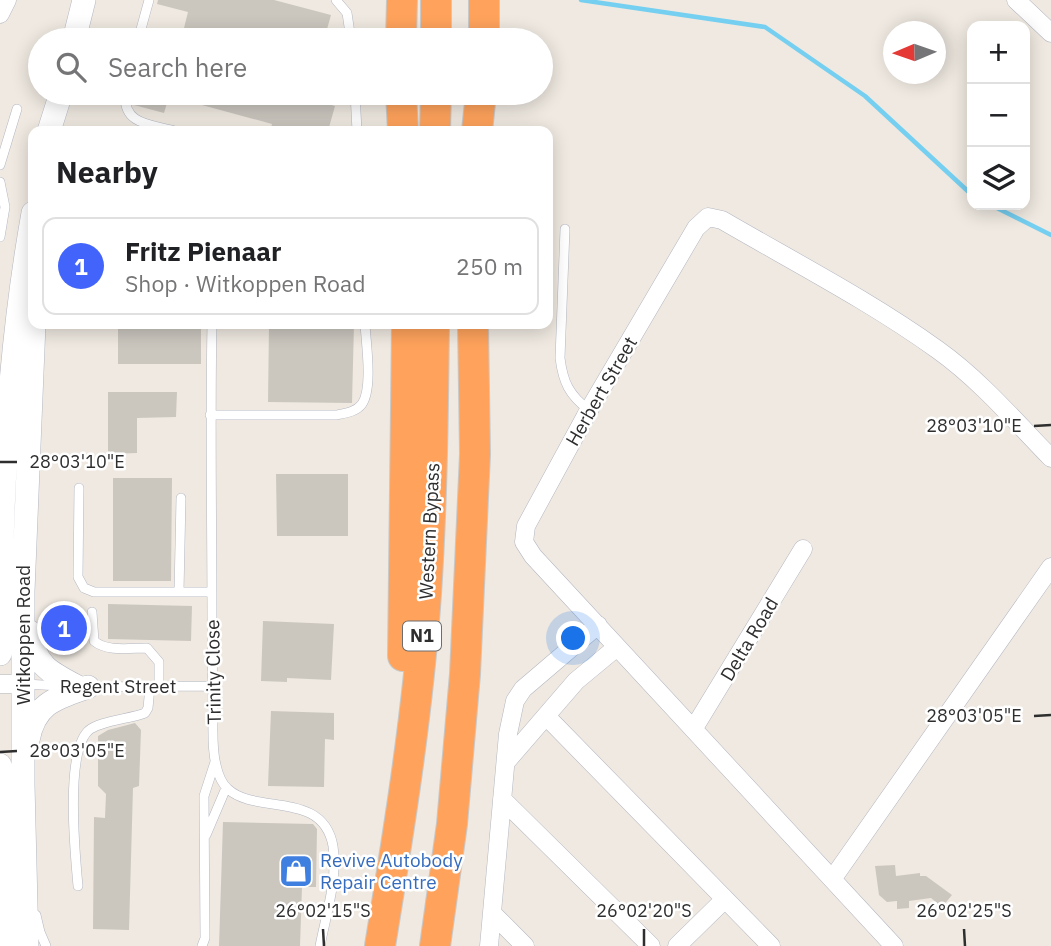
<!DOCTYPE html>
<html lang="en">
<head>
<meta charset="utf-8">
<style>
  body { margin:0; font-family:"IBM Plex Sans",sans-serif; background:#f2f2f2; color:#202124 }
  .controls { position:absolute; right:21px; top:21px; display:grid; overflow:hidden; border-radius:14px; box-shadow:0 4px 18px #0003 }
  .controls button { width:63px; height:63px; display:grid; place-items:center; padding:0; border:0; border-bottom:2px solid #e0e0e0; background:#fff; color:#202124; font:35px sans-serif }
  .compass { position:absolute; left:883px; top:21px; width:63px; height:63px; border-radius:50%; background:#fff; box-shadow:0 4px 18px #0003; rotate:268deg }
  .you { position:absolute; left:574px; top:639px; width:24px; height:24px; margin:-18px; border:5px solid #fff; border-radius:50%; background:#1a73e8; box-shadow:0 0 0 10px #1a73e833 }
  .badge { display:grid; place-items:center; width:46px; height:46px; border-radius:50%; background:#4264fb; color:#fff; font-size:23px; font-weight:700 }
  .pin { position:absolute; translate:-50% -50%; border:4px solid #fff; box-shadow:0 2px 7px #0006 }
  .list { margin:0; padding:0; list-style:none }
  h2 { display:flex; justify-content:space-between; align-items:center; height:91px; margin:0; padding:0 28px; font-size:30px }
  h2 small { font-size:23px; font-weight:400; color:#757577 }
  .list li { display:grid; grid-template-columns:46px 1fr auto; gap:21px; align-items:center; box-sizing:border-box; height:98px; margin:0 14px 14px; padding:0 14px; border:2px solid #e0e0e0; border-radius:14px }
  .list b { display:block; font-size:26px; white-space:nowrap }
  .list p { margin:0; font-size:23px; white-space:nowrap; color:#757577 }
  .list em { font-size:23px; font-style:normal; color:#757577 }
  .icon { flex:none; width:38px; height:38px; fill:none; stroke:currentColor; stroke-width:2; stroke-linecap:round; stroke-linejoin:round }
  .map { position:relative; flex:none; width:1051px; height:946px; overflow:hidden }
  .search { position:absolute; background:#fff; box-shadow:0 4px 18px #0003; left:28px; top:28px; width:525px; height:77px; display:flex; align-items:center; gap:18px; box-sizing:border-box; padding:0 24px; border-radius:38px; color:#757577; font-size:26px }
  .panel { position:absolute; background:#fff; box-shadow:0 4px 18px #0003; left:28px; top:126px; width:525px; height:203px; border-radius:14px }
  .map>svg:first-child { display:block }
</style>
</head>
<body>
<div class="map">
<svg width="1051" height="946" viewBox="0 0 1051 946">
  <rect width="100%" height="100%" fill="#efe9e1"/>
  <g fill="none" stroke-linecap="round" stroke-linejoin="round">
    <path stroke="#75cff0" stroke-width="4.5" d="M581 0 765 27 865 96 972 195
      M991 205 1051 235"/>
  </g>
  <path fill="#cbc7bf" d="M158 0H274L331 15 324 40H181L188 12 157 4Z
    M135 93H170L164 113 134 105Z
    M170 93H310L308 99 335 106 328 131H270L272 124 169 96Z
    M118 324H201V364H118Z
    M269 324H354L352 403 268 402Z
    M108 392H177L176 417 137 418V453L108 454Z
    M276 474H348V536H277Z
    M113 478H172L171 581H113Z
    M108 604 192 606 191 641 108 639Z
    M263 621 334 624 331 680 287 678V682L261 681Z
    M271 711 334 713V740L325 739 324 787 268 786Z
    M135 723 141 730 139 786 133 788 129 930 93 929 94 817 105 818 106 794 98 786V736L108 730Z
    M223 822 313 824 317 829 316 887H302L300 946H219Z
    M895 865 896 876 920 873V876H926L952 895 942 907 931 898 909 901V908L897 909V901L887 902 879 895 875 866Z"/>
  <g fill="none" stroke-linecap="round" stroke-linejoin="round">
    <g stroke="#b4b7c1" stroke-width="10">
      <path id="service" d="M336 0 347 13 351 40
        M138 40 149 0
        M125 93C123 125 150 124 175 131
        M355 93 357 131
        M0 165 17 109
        M0 182 5 207 0 237
        M565 229 560 358C563 382 569 395 589 410
        M212 324C210 425 212 526 212 627 212 657 213 688 213 718 213 733 212 750 216 765 218 774 221 783 228 789 256 815 323 790 333 846 338 878 326 915 320 946
        M210 415H336C346 413 356 412 362 404 373 388 366 343 365 324
        M79 488 78 577 84 588 94 592H212
        M179 592 181 498
        M92 612 94 641C107 652 130 648 147 648L159 662V687
        M25 684 60 686
        M88 687 212 686
        M206 835 226 788
        M78 886C75 853 65 754 88 731 99 721 130 719 145 713L148 708 150 687
        M36 915 40 932 46 946
        M202 946 205 938 204 796 215 762"/>
    </g>
    <g stroke="#b4b7c1" stroke-width="19">
      <path id="minor" d="M1016 0 1051 33
        M0 14 7 0
        M0 684H23
        M546 716 771 946
        M694 728 803 549
        M506 762 576 681 617 647
        M502 799 651 946
        M833 878 1051 567
        M493 914 525 946
        M489 946 508 734 515 701 523 689 598 625
        M677 946 725 899
        M894 946 533 556 524 542 526 526 589 410 696 228 708 217 722 220C794 262 870 301 938 350 980 380 1015 421 1051 458"/>
    </g>
    <g stroke="#b4b7c1" stroke-width="24">
      <path id="secondary" d="M74 40 84 0
        M49 131 61 93
        M30 632C35 665 49 672 76 686
        M0 654C1 506 7 359 33 213
        M28 740C35 703 56 698 88 687
        M0 765 8 946
        M27 946 23 785V591L34 324"/>
    </g>
    <g stroke="#c9c9c9" stroke-width="32">
      <path id="motorway" d="M436 0V40
        M484 0V40
        M401 40 402 0
        M401 93 403 131
        M435 131 436 93
        M477 131 481 93
        M403 656 407 324
        M380 946C399 830 418 712 426 594 432 504 433 414 434 324
        M435 946 452 824 465 674 475 454 473 324"/>
    </g>
    <use href="#service" stroke="#fff" stroke-width="9"/>
    <use href="#minor" stroke="#fff" stroke-width="18"/>
    <use href="#secondary" stroke="#fff" stroke-width="23"/>
    <use href="#motorway" stroke="#ffa35c" stroke-width="30"/>
  </g>
  <path fill="none" stroke="#2e2e2e" stroke-width="2.5" d="M1034 426 1051 425M0 462H17M1034 716 1051 715M0 752 17 751M323 929 324 946M644 929V946M964 929 965 946"/>
  <defs>
    <g id="shop-square" transform="scale(1.75)"><rect x="-9" y="-9" width="18" height="18" rx="4" fill="#3f7fe0" stroke="#fff"/><path d="M-5-2.5h2.3a2.7 3.5 0 0 1 5.4 0H5L5.5 6h-11ZM-1.5-2.5h3a1.5 2.3 0 0 0-3 0Z" fill="#fff"/></g>
  </defs>
  <g fill-rule="evenodd">
    <use href="#shop-square" x="296" y="871"/>
  </g>
  <g text-anchor="middle" stroke-width="5" stroke-linejoin="round" paint-order="stroke">
    <rect fill="#fff" stroke="#6d6d6d" stroke-width="2" x="403" y="621.5" width="38" height="29" rx="5"/>
    <g font-size="18" font-weight="bold" fill="#2e2e2e">
      <text x="422" y="642">N1</text>
    </g>
    <g font-size="19" fill="#2e2e2e" stroke="#fff">
      <text transform="translate(601 391) rotate(-60)" y="7">Herbert Street</text>
      <text transform="translate(429 531) rotate(-87)" y="7">Western Bypass</text>
      <text transform="translate(23 635) rotate(-90)" y="7">Witkoppen Road</text>
      <text transform="translate(749 639) rotate(-59)" y="7">Delta Road</text>
      <text transform="translate(213 672) rotate(-91)" y="7">Trinity Close</text>
      <text x="118" y="693">Regent Street</text>
    </g>
    <g font-size="19" fill="#366cbe" stroke="#fff" text-anchor="start">
      <text x="320" y="867">Revive Autobody<tspan x="320" dy="22">Repair Centre</tspan></text>
    </g>
  </g>
  <g font-size="18" text-anchor="middle" fill="#2e2e2e" stroke="#fff" stroke-width="5" stroke-linejoin="round" paint-order="stroke">
    <text x="974" y="432">28°03'10"E</text>
    <text x="77" y="468">28°03'10"E</text>
    <text x="974" y="722">28°03'05"E</text>
    <text x="77" y="757">28°03'05"E</text>
    <text x="323" y="917">26°02'15"S</text>
    <text x="644" y="917">26°02'20"S</text>
    <text x="964" y="917">26°02'25"S</text>
  </g>
</svg>
<div class="controls">
<button>+</button>
<button>−</button>
<button><svg class="icon" aria-label="layers" viewBox="0 0 24 24"><path d="M12 4l9 5-9 5-9-5zM3 14l9 5 9-5"/></svg></button>
</div>
<svg class="compass" viewBox="-18 -18 36 36"><path d="M0-13l5 13h-10z" fill="#e53935"/><path d="M0 13l5-13h-10z" fill="#757577"/></svg>
<div class="you"></div>
<div class="pin badge" style="left:64px;top:628px">1</div>
<div class="search"><svg class="icon" aria-label="search" viewBox="0 0 24 24"><circle cx="10" cy="10" r="6"/><path d="M15 15l6 6"/></svg>Search here</div>
<section class="panel">
<h2>Nearby<small></small></h2>
<ul class="list">
<li><span class="badge">1</span><div><b>Fritz Pienaar</b><p>Shop · Witkoppen Road</p></div><em>250 m</em></li>
</ul>
</section>
</div>
</body>
</html>
